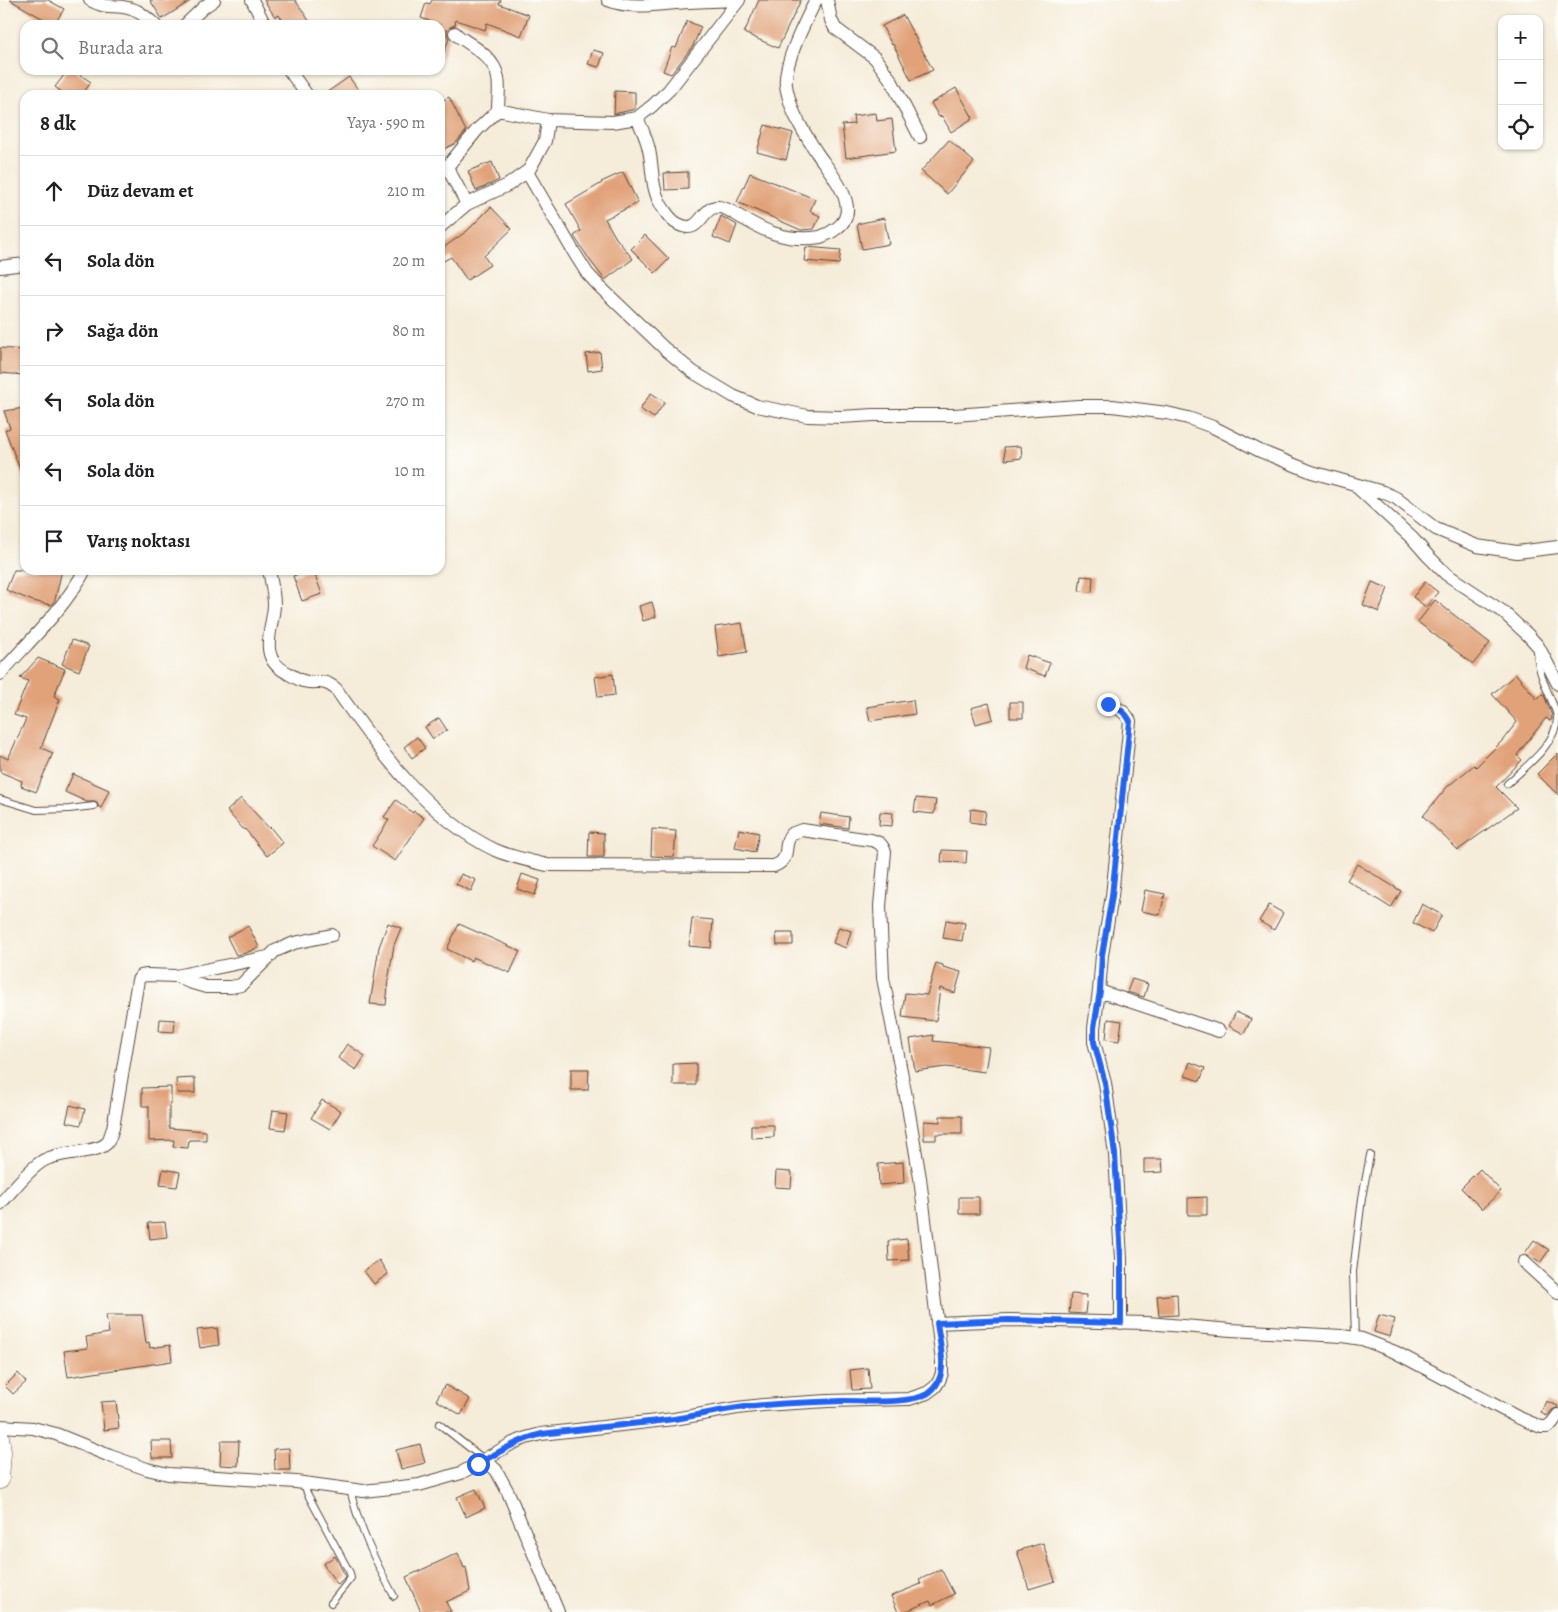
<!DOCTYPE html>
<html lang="tr">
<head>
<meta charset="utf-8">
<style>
  body { margin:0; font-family:Alegreya,serif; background:#f2f2f2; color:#202124 }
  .controls { position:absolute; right:15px; top:15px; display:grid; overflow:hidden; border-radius:10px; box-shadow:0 1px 4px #0004 }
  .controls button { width:45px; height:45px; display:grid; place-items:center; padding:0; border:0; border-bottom:1px solid #e0e0e0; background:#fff; color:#202124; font:25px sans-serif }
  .stop { position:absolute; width:15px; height:15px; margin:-11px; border:4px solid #2563eb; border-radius:50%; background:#fff }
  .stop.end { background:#2563eb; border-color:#fff; box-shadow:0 1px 5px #0008 }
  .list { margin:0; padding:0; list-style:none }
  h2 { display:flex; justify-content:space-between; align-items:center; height:65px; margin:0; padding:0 20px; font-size:21px }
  h2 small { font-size:16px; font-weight:400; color:#757577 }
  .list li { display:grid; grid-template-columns:32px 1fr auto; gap:15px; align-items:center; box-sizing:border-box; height:70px; padding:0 20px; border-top:1px solid #e0e0e0 }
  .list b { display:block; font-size:19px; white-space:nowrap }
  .list em { font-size:16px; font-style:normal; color:#757577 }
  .icon { flex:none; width:28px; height:28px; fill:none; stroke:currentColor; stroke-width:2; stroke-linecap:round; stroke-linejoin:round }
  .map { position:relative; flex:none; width:1558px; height:1612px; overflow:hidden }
  .search { position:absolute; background:#fff; box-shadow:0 1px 4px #0004; left:20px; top:20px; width:425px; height:55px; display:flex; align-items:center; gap:12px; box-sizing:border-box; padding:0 18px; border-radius:15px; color:#757577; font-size:19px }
  .panel { position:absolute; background:#fff; box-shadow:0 1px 4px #0004; left:20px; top:90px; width:425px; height:485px; border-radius:15px }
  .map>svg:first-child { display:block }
</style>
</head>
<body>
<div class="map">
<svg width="1558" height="1612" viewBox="0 0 1558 1612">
  <rect width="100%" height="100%" fill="#fdfcf7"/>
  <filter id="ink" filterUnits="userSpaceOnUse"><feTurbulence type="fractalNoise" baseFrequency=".02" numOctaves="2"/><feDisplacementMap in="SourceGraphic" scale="10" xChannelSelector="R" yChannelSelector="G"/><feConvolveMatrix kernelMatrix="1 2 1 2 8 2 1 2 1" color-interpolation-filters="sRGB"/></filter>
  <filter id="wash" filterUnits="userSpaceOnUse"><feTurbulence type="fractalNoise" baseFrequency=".0096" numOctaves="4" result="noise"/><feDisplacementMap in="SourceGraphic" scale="20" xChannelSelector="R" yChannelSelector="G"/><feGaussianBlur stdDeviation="1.12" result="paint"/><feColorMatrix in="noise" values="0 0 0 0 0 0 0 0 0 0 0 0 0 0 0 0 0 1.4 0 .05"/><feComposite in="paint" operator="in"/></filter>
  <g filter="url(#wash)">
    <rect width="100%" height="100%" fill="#f5ecd9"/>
    <g id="blocks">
      <path fill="#e1a279" d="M10 0H48L64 9 54 25Z
        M150 0H192L162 19Z
        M264 0H295L312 25H286L279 15 275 17Z
        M432 0H501L499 4 529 15 521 36 487 23 485 30 456 20 455 25 450 27 447 30V35L449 39 441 60 440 25 421 18 426 3 430 4Z
        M759 0H801L778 48 744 33Z
        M903 15 933 70 911 80 893 44 892 45 882 26Z
        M687 21 701 27 693 46 671 74 663 71 672 47 676 48Z
        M593 50 604 53 599 67 588 64Z
        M68 70H73L91 82 82 95H66L55 87Z
        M349 77 362 95H323Z
        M956 88 973 118 951 132 942 116 939 117 931 103Z
        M615 91 635 92V109L614 114Z
        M449 97 466 131 456 143 440 151V102Z
        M876 113 877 121 892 119 896 151 846 158 842 125 854 124 853 116Z
        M765 125 793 133 786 160 757 152Z
        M949 140 974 162 947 194 921 171Z
        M492 162 499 180 476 191 468 171Z
        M623 172 638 203 605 219 616 238 633 259 605 280 589 259 574 236 581 231 566 204 602 183 601 182Z
        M688 172V189L665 190 664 173Z
        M750 173 815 199 810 211 820 216 814 229 801 230 737 202Z
        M491 207 512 229 484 256 490 265 467 280 451 257 440 263V250L467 231Z
        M721 216 737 225 730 244 713 237Z
        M884 218 889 244 862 249 857 224Z
        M645 235 669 259 655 273 631 249Z
        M806 247 841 250 839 264 804 261Z
        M0 348 25 350 24 375 0 373Z
        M600 352 602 369 588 371 586 354Z
        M651 393 665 402 654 418 640 409Z
        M25 408V479L24 480 5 430 10 428 4 411Z
        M1021 446 1022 458 1005 460 1004 447Z
        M14 570H62L55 600 51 605 33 601 6 590Z
        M310 570H313L322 594 302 601 293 576Z
        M1081 576 1093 577 1092 592 1079 591Z
        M1372 582 1388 588 1379 612 1363 605Z
        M1425 582 1438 592 1426 607 1413 597Z
        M1435 600 1490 643 1473 664 1418 622Z
        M652 602 656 617 643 621 639 606Z
        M742 623 747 652 719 657 715 627Z
        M72 640 89 646 79 671 62 664Z
        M1027 655 1050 663 1045 676 1023 668Z
        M38 658 65 669 54 696 60 699 41 748 53 753 36 792 21 786 22 781 0 772V755L8 759 26 719 14 715 28 681 20 678Z
        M613 674 615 695 598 697 595 677Z
        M1516 674 1537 699 1542 694 1544 695 1551 713 1552 719 1550 721 1546 718 1517 755 1522 760 1496 787 1517 808 1458 850 1423 816 1447 787 1474 765 1476 767 1502 741 1517 722 1492 694Z
        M913 700 915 714 870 721 867 707Z
        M1010 702H1023V718H1010Z
        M989 703 993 719 976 724 971 708Z
        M439 718 447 730 433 739 425 727Z
        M417 737 425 748 412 758 404 747Z
        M1558 753V795L1537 774Z
        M73 774 109 790 101 808 99 807 96 802H87L65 792Z
        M241 798 269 828 270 827 283 843 267 856 245 829 244 830 227 811Z
        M916 798 936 800 934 814 914 812Z
        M396 800 413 813 414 811 424 818 395 861 372 846 389 820 384 817Z
        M971 809 986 811 984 824 970 822Z
        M880 812 893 813 892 826 879 825Z
        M821 813 849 817 848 828 819 824Z
        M652 829 676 831 674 857 651 856Z
        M739 829 759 833 755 852 735 848Z
        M589 832 604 833V857H588Z
        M942 850 967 851 966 863 941 862Z
        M1357 864 1401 891 1391 908 1347 880Z
        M461 874 476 880 471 891 456 884Z
        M522 874 540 880 535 895 517 889Z
        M1145 890 1165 894 1160 915 1141 911Z
        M1422 904 1442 915 1432 933 1413 923Z
        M1269 905 1283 913 1274 930 1259 921Z
        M692 918 713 920 711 948 689 946Z
        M946 920 965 923 962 941 943 938Z
        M388 923 401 928 394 945 387 987H388L386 1005 370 1004 379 947Z
        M459 924 520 951 510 973 473 957 471 961 447 949Z
        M248 926 259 947 246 953 236 955 227 937Z
        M839 927 851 931 846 948 833 943Z
        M776 933H793V945H777Z
        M936 963 943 965V967L961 972 955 993 940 988 936 1021 902 1017 905 993 927 995Z
        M1132 979 1148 984 1144 997 1127 992Z
        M1236 1012 1251 1019 1244 1034 1229 1026Z
        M160 1019 175 1020 174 1032 159 1031Z
        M1108 1019 1122 1021 1119 1041 1106 1039Z
        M934 1035 933 1041 989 1047 985 1072 946 1067 915 1071 910 1039Z
        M347 1044 365 1056 356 1070 338 1058Z
        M1190 1062 1205 1068 1200 1081 1185 1076Z
        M696 1063V1085H673V1064Z
        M571 1069H589L588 1090H571Z
        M195 1078V1093H177L176 1079Z
        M171 1087V1105H169V1128L206 1131V1140H189L188 1148 173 1147 174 1140 149 1141V1106H142V1088Z
        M322 1100 341 1111 330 1129 311 1118Z
        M70 1105 85 1109 81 1125 66 1122Z
        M273 1110 288 1112 285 1130 270 1128Z
        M940 1116H962V1134H936V1140H924V1121L940 1122Z
        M751 1125H774V1137L751 1138Z
        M1144 1159H1162L1163 1172 1144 1173Z
        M903 1162 904 1183 879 1185 878 1164Z
        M163 1169 180 1172 177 1187 160 1185Z
        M1480 1169 1501 1191 1482 1209 1461 1188Z
        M776 1171 792 1172 791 1188 775 1187Z
        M959 1197H979V1214H959Z
        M1207 1197V1215H1188V1198Z
        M165 1222 167 1237 150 1239 148 1223Z
        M907 1239 909 1260 889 1261 888 1241Z
        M1534 1240 1549 1250 1540 1263 1525 1253Z
        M379 1260 388 1274 374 1284 364 1271Z
        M1071 1294 1087 1295 1085 1314 1069 1313Z
        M1177 1294 1178 1315 1159 1316 1157 1296Z
        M106 1315H142L146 1343 149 1342 150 1348 170 1345 172 1361 68 1377 64 1351 88 1348 86 1337 109 1333Z
        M1379 1315 1395 1319 1390 1337 1374 1332Z
        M217 1328 219 1345 200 1348 197 1330Z
        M868 1368 870 1389 852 1390 850 1370Z
        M18 1373 26 1382 13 1394 5 1386Z
        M445 1385 470 1399 461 1415 436 1400Z
        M116 1401 119 1428 104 1430 101 1402Z
        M1546 1401 1558 1406V1407L1552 1410 1547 1416 1541 1413Z
        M151 1441H171L172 1458H152Z
        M221 1441H239L238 1466 220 1465Z
        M420 1444 425 1463 401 1469 396 1450Z
        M289 1448 290 1470H275L274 1449Z
        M476 1489 485 1508 466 1517 457 1497Z
        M1043 1543 1055 1581 1029 1589 1017 1551Z
        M458 1553 464 1568 466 1567 470 1591 446 1602 451 1612H421L406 1577Z
        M335 1556 346 1577 338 1585 323 1564Z
        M941 1569 954 1594 932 1605 930 1601 904 1612H898L891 1596 921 1584 919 1580Z"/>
    </g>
  </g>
  <g filter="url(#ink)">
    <use href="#blocks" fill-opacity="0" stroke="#57473a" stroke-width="1"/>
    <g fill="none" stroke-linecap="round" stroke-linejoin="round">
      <g stroke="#57473a" stroke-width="8">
        <path id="lane" d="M1507 784C1524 768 1558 743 1557 717 1556 710 1552 702 1549 695 1543 680 1537 667 1537 650
          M0 799 36 810 69 809 94 806
          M1355 1338 1353 1272 1362 1198 1370 1155
          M439 1424 485 1460
          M304 1483 307 1493 350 1573 351 1578 331 1603
          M350 1489C359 1528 375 1561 394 1596"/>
      </g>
      <g stroke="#57473a" stroke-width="14">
        <path id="street" d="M90 0C108 10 112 4 128 8 139 10 147 18 155 25
          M252 0 265 25
          M608 0C630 9 654 5 677 3 697 1 718 1 739 0
          M827 0 831 20 835 28 875 58 891 80 920 137
          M185 25 204 7 214 0
          M455 33 458 36C473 46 495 58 498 78 500 88 498 99 498 110
          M289 70 307 95
          M637 118C642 129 647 139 649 150 654 173 650 190 665 211 669 217 672 221 678 224 706 239 699 192 732 212 760 229 785 243 820 237 826 235 832 232 837 228 864 209 829 171 817 153 810 142 802 130 796 117 792 110 787 93 786 85 783 64 806 20 816 0
          M440 166 447 167 467 204 440 227
          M447 167 477 130 498 110 548 120 613 122 637 118 652 106 669 90 739 0
          M527 172 575 254 587 273 599 286 665 349 693 372 733 396 757 406 808 416 841 417 874 415H954L1078 406H1112L1167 413 1188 418 1213 427 1260 451 1312 472 1383 492 1396 498 1436 529 1477 546 1517 552 1558 547
          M467 204 508 185 529 170 545 141 548 120
          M0 267 25 264
          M1357 487 1413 539 1428 556 1446 574 1502 611 1528 635 1538 646 1558 684
          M0 674C29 641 64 609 85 570
          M1108 704C1118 708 1125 711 1130 721L1112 896 1102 955 1099 991 1094 1028V1042L1105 1083 1115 1154 1121 1259V1323
          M176 976 268 957
          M1099 991 1219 1031
          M0 1204C13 1190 25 1173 41 1162 58 1150 95 1155 107 1143 110 1139 111 1133 113 1128L138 980 141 976 147 975 176 976 189 982 206 987H231L241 985 275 951 294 943 332 935
          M1524 1262 1558 1293
          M937 1323 1008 1320 1147 1323 1231 1330 1342 1336 1362 1339 1395 1352 1517 1417 1541 1427H1547L1552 1423 1558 1415
          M0 1426 33 1428 56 1434 110 1456 147 1469 168 1474 296 1482 363 1491 419 1485 461 1473 513 1443 526 1438 541 1434 674 1419 737 1408 763 1405 828 1401 909 1399 927 1393 935 1387 939 1381 942 1373V1362L920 1178 908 1107 883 978 880 906 885 852C882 844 879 842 871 840L802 830 791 834C782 847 792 859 774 866L547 865C530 861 511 857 495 850 428 818 377 748 336 689 321 677 317 685 303 681 297 679 291 675 286 672 257 657 273 629 274 605 274 593 271 581 269 570
          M485 1460 496 1470 508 1492 558 1612"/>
      </g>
      <g stroke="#57473a" stroke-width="19">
        <path id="secondary" d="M0 1437 2 1452 0 1480"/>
      </g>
      <use href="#lane" stroke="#fff" stroke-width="6"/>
      <use href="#street" stroke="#fff" stroke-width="12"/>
      <use href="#secondary" stroke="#fff" stroke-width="18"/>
    </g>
  </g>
  <g fill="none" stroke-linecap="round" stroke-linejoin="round" filter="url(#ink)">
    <path stroke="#2563eb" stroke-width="6" d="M478 1464C499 1452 518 1440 542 1434 586 1428 630 1425 674 1419 695 1416 716 1411 738 1408 773 1403 809 1402 844 1401 866 1401 909 1404 927 1394 951 1379 940 1346 937 1323L1008 1320 1121 1323V1259L1115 1154 1105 1083 1094 1042V1028L1100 991 1102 955 1112 896 1130 721C1125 711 1118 708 1108 704"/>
  </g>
</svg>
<div class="controls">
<button>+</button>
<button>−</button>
<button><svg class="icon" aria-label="locate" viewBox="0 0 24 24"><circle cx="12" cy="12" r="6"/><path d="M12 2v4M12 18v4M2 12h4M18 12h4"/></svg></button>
</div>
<div class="stop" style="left:478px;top:1464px"></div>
<div class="stop end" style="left:1108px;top:704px"></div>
<div class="search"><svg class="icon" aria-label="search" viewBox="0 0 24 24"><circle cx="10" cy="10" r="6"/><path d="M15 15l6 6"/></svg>Burada ara</div>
<section class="panel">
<h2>8 dk<small>Yaya · 590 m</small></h2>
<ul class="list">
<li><svg class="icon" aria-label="ahead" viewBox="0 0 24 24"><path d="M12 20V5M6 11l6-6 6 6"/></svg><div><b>Düz devam et</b></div><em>210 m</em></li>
<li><svg class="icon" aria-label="left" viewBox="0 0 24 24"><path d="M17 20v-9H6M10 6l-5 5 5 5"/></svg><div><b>Sola dön</b></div><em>20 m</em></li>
<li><svg class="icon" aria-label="right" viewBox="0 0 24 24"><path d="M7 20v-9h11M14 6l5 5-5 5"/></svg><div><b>Sağa dön</b></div><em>80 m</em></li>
<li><svg class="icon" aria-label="left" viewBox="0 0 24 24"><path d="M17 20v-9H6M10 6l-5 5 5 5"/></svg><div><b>Sola dön</b></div><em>270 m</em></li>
<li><svg class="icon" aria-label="left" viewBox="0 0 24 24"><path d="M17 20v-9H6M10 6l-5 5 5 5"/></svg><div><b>Sola dön</b></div><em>10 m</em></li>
<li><svg class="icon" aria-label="arrive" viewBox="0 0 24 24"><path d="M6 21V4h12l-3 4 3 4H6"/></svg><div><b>Varış noktası</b></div></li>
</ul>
</section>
</div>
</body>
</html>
